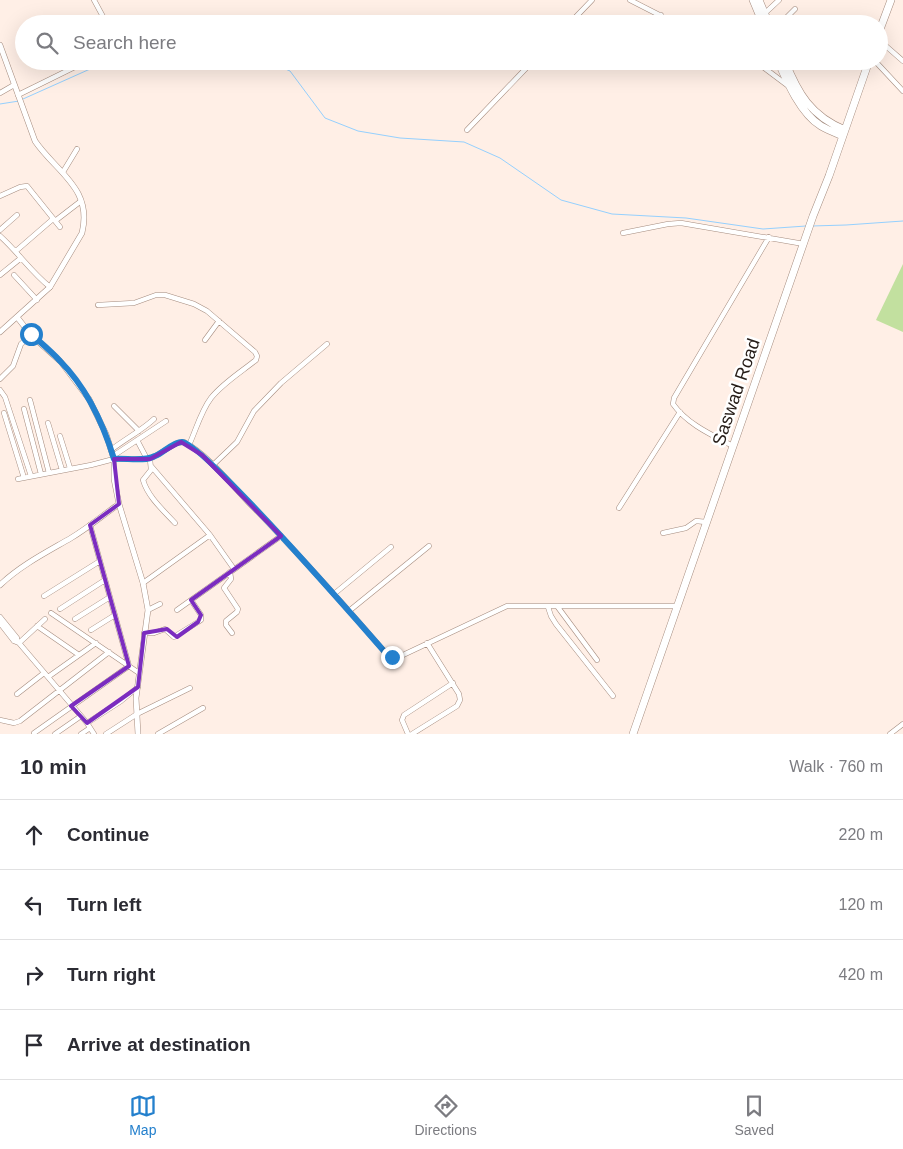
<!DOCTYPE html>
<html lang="en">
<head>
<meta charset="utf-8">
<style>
  body { margin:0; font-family:Helvetica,sans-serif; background:#f2f2f3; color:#2b2b33 }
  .stop { position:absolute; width:15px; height:15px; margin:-11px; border:4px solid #2480cd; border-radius:50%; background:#fff }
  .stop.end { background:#2480cd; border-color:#fff; box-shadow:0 1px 5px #0008 }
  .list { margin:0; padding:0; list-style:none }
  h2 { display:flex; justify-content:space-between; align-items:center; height:65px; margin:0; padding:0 20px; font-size:21px }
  h2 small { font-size:16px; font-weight:400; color:#7c7c81 }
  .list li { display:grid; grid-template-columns:32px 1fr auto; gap:15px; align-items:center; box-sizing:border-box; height:70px; padding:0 20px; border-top:1px solid #e1e1e2 }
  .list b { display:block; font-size:19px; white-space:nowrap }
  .list em { font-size:16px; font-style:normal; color:#7c7c81 }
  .icon { flex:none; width:28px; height:28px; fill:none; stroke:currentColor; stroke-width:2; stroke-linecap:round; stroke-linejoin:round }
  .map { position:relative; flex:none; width:903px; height:734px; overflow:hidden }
  .search { position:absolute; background:#fff; box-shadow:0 5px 20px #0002; left:15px; right:15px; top:15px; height:55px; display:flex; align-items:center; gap:12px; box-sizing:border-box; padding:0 18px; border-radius:28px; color:#7c7c81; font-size:19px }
  .sheet { height:345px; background:#fff }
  nav { display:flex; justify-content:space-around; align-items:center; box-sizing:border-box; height:70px; border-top:1px solid #e1e1e2; background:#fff; font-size:14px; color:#7c7c81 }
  nav a { display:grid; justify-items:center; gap:2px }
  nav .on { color:#2480cd }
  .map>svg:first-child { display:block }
</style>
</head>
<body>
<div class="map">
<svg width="903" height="734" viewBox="0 0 903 734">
  <rect width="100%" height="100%" fill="#ffefe6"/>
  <path fill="#c2e09f" d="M903 264V332L876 320Z"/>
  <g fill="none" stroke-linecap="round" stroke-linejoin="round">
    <path stroke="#95d0fe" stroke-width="1" d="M267 61 290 71 325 118 358 131 400 138 464 142 500 158 561 200 612 214 686 218 763 229 806 226
      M23 99 108 61
      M0 104 19 101
      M812 226 846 225 903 221"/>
    <g stroke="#a58c7f" stroke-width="5.5">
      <path id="minor" d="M94 0 107 24
        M630 0 677 24
        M763 15 779 0
        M569 24 592 0
        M652 24 661 15
        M780 24 795 9
        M879 40 903 61
        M755 61 787 85
        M875 61 903 91
        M0 93 14 85
        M18 95 87 61
        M467 130 533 61
        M63 172 77 149
        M0 196 20 187 27 186 60 227
        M55 221 81 201
        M0 230 17 215
        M623 233 668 224 681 223 804 244
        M0 236C18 252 31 272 50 287
        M16 251 53 219
        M0 275 21 258
        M14 275 37 300
        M98 305 134 303 156 295H165L194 304 207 311 255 352 257 356 256 360C241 372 223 383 211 398 201 411 196 430 189 445
        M205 340 219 321
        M0 379 13 366 21 344 31 335
        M0 390 5 397 31 476
        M30 400 49 473
        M114 406 139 431
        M24 409 41 474
        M4 413 24 478
        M48 423 62 470
        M60 436 70 468
        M137 440 147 459
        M733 446C712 435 687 424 673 404L674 398 769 237
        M111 450C125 439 141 431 154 419
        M113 456 166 421
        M150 459 151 470 143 480C148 497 163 510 175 523
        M213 465 237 442 254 411 281 383 327 344
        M151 466 210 535 234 569
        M18 479 91 465 114 459H150L177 443 184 442C207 454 230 483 248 502 295 550 340 600 384 651L392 657 403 655 507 606H677
        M619 508 680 412
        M663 533 686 528 696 521 706 522
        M230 572 231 579 224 588 238 609 237 612 226 621V625L232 633
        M143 583 210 535
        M334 594 391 547
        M44 596 100 561
        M557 606 597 660
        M548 607 551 616 556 624 613 696
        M60 609 105 580
        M148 610 160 604
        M177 610 281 536
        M349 611 429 546
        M51 613 139 673
        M0 617 17 638V641
        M75 619 110 597
        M0 623 14 641 19 643 87 723 121 701 138 687
        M37 626 79 655
        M91 630 115 615
        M144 633H154L165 629 174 637 198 622 201 620V615L191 600
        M19 643 45 619
        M48 677 96 643
        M17 694 44 673
        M0 720 14 723 20 721 109 652
        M87 723 94 734
        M34 733 129 666 90 525
        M55 734 81 716
        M81 734 90 728
        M106 734 137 714 190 688
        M158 734 203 708
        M408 734 402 720 404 715 453 683
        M412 734 457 706 460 700 459 694 427 643
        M890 734 903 724"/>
    </g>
    <g stroke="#a58c7f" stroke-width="6">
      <path id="tertiary" d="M0 45 35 141C56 172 93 188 82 233L50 287 0 332
        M17 317 31 335 61 362 89 399 106 434 114 459V479L119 504 143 583 148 610 136 698 138 734
        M0 585C21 565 47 552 71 538 88 528 103 515 119 504"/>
    </g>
    <g stroke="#a58c7f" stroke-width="8">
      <path id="trunk" d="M753 0 763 24
        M759 0 769 24
        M879 32 891 0
        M778 61C787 82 801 114 821 126 828 130 836 133 843 136
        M785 61C798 94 811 116 845 130
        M633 734 813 216 829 176 869 61"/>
    </g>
    <use href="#minor" stroke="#fff" stroke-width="4.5"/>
    <use href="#tertiary" stroke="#fff" stroke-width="5"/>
    <use href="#trunk" stroke="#fff" stroke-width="7"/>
  </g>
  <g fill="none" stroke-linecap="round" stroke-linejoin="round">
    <path stroke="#2480cd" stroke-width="6" d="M31 334C41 343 51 351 60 361 87 388 103 423 114 459 127 458 144 462 155 456 163 453 173 442 182 442 202 442 361 625 384 651L392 657"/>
  </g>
  <path fill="none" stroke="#7b2cbf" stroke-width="4" stroke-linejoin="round" d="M181 442 202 455 281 536 191 600 201 615 198 622 177 637 167 629 144 633 138 687 87 723 71 706 129 666 90 525 119 504 114 459H150Z"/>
  <g text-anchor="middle" stroke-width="5" stroke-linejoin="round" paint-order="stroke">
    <g font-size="18" fill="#251c17" stroke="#fff">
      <text transform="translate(736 392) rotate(-71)" y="6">Saswad Road</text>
    </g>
  </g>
</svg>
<div class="stop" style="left:31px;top:334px"></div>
<div class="stop end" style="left:392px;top:657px"></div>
<div class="search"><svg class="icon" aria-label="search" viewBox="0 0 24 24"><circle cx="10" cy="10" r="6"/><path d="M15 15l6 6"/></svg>Search here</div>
</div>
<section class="sheet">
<h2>10 min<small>Walk · 760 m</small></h2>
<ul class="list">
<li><svg class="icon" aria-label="ahead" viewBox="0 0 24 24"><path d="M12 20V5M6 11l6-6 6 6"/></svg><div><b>Continue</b></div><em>220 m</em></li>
<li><svg class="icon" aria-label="left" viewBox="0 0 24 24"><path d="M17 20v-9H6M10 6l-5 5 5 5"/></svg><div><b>Turn left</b></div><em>120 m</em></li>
<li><svg class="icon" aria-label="right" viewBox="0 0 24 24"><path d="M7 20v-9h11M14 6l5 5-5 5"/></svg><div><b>Turn right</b></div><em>420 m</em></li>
<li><svg class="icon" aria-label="arrive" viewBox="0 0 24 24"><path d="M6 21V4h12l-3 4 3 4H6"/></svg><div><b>Arrive at destination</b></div></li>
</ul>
</section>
<nav>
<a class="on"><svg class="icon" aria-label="map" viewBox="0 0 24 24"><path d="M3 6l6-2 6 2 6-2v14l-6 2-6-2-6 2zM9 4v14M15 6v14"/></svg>Map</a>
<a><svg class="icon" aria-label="directions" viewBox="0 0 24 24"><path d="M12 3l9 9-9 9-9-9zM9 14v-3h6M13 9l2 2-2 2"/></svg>Directions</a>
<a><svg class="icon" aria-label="saved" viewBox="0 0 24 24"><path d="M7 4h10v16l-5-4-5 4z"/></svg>Saved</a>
</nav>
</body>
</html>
